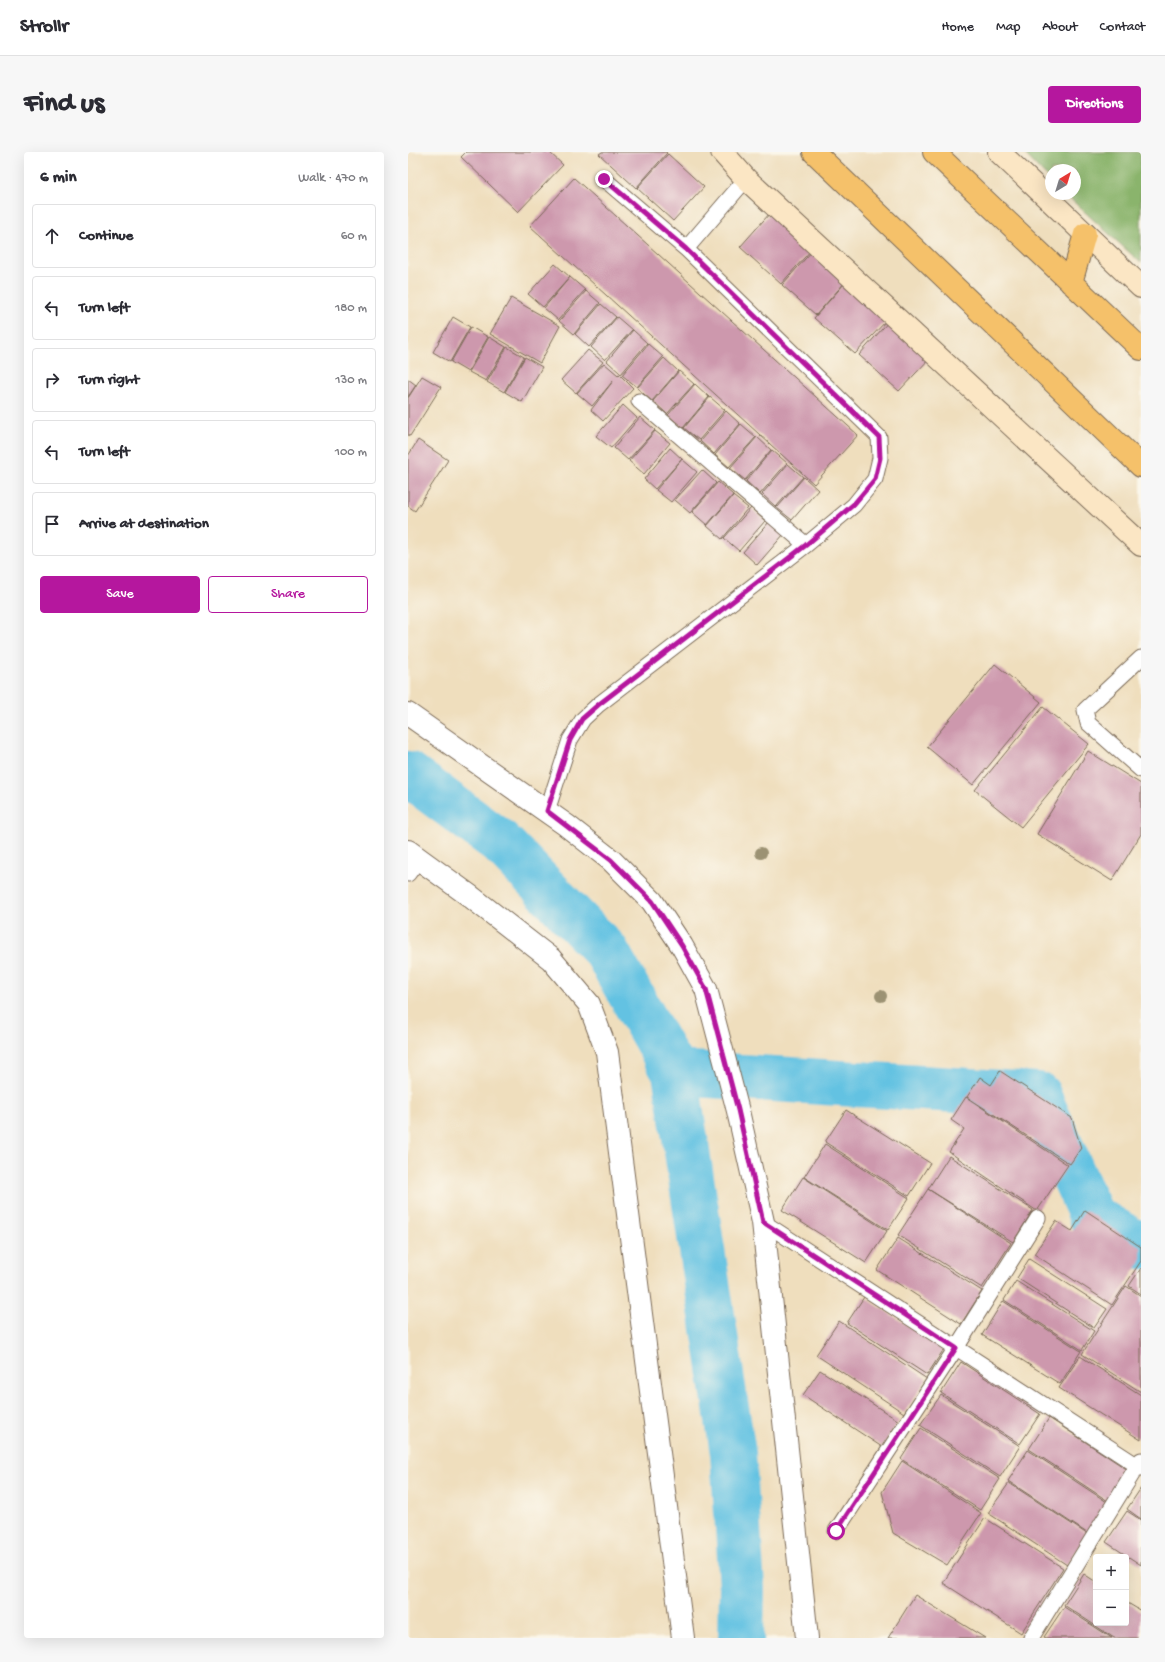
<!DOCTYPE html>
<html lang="en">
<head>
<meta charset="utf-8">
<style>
  body { margin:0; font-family:"Gochi Hand",sans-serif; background:#f7f7f7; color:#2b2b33 }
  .controls { position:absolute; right:12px; bottom:12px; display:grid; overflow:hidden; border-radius:4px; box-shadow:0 4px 16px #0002 }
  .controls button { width:36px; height:36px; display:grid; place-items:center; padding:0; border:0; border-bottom:1px solid #e1e1e2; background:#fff; color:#2b2b33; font:20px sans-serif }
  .compass { position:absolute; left:637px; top:12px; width:36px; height:36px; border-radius:50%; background:#fff; box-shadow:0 4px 16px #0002; rotate:38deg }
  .stop { position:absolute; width:12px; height:12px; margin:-9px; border:3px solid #b5179e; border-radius:50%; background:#fff }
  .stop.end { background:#b5179e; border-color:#fff; box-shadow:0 1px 4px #0008 }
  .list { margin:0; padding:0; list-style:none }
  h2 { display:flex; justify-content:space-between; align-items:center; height:52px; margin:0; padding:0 16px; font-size:17px }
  h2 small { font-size:13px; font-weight:400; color:#7c7c81 }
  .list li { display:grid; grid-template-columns:26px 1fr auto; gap:12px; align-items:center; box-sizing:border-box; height:64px; margin:0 8px 8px; padding:0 8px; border:1px solid #e1e1e2; border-radius:4px }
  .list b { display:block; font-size:15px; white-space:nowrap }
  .list em { font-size:13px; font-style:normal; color:#7c7c81 }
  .actions { display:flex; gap:8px; padding:12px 16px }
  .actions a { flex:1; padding:9px 0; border:1px solid #b5179e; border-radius:4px; text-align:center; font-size:14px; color:#b5179e }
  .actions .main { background:#b5179e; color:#fff }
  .icon { flex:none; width:22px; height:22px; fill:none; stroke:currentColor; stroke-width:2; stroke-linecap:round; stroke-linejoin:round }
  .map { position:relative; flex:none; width:733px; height:1486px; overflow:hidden; border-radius:4px }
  header { display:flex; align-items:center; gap:24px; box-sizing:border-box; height:56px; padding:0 20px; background:#fff; border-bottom:1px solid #e1e1e2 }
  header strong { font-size:19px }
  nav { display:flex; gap:22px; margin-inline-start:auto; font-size:14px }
  .intro { display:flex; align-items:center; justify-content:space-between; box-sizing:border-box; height:96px; padding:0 24px }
  h1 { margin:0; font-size:28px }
  .button { padding:10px 18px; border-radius:4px; background:#b5179e; color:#fff; font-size:14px; font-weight:700 }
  main { display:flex; gap:24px; padding:0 24px }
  aside { flex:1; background:#fff; border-radius:4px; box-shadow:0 4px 16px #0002 }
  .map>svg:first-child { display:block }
</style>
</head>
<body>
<header>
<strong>Strollr</strong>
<nav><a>Home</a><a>Map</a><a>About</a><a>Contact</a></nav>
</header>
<div class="intro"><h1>Find us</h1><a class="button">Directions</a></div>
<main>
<aside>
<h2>6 min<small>Walk · 470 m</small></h2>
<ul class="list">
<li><svg class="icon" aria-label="ahead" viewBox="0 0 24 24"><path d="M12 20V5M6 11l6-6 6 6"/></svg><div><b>Continue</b></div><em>60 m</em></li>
<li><svg class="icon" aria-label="left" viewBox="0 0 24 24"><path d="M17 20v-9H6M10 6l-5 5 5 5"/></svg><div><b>Turn left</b></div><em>180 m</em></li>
<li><svg class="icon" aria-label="right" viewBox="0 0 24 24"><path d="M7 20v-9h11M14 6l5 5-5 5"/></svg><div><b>Turn right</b></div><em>130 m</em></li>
<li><svg class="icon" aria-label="left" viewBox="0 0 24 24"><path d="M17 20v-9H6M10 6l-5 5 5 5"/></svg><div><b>Turn left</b></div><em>100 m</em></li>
<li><svg class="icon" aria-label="arrive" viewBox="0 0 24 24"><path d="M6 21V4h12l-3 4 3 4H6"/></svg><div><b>Arrive at destination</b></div></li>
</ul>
<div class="actions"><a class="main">Save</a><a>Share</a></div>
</aside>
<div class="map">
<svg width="733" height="1486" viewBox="0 0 733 1486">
  <rect width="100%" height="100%" fill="#fbf7ec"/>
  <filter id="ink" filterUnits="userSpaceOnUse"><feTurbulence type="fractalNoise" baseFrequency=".025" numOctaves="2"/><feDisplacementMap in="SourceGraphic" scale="8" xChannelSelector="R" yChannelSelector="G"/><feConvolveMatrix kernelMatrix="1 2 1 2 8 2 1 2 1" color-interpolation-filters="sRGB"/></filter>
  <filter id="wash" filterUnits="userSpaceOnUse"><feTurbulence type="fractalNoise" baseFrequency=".012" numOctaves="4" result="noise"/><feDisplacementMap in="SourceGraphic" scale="16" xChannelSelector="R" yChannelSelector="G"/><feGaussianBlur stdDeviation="0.9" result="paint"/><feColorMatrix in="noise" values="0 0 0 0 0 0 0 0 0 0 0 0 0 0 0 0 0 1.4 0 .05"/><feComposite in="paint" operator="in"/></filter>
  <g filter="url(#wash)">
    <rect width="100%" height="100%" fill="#efdebd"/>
    <path fill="#8ab46c" stroke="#626f45" d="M615 0H733V111L657 42H667V18H643V29Z"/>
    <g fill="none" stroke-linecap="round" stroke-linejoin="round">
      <path stroke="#64c2e2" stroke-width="46" d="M0 622 92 690 198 799 267 921 325 1301 334 1436 333 1486
        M267 921 630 943 684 1065 733 1094"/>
    </g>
    <g id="blocks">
      <path fill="#cd98ad" d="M58 0H141L155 13 110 60 53 5Z
        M194 0H258L259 1 228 36 191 2Z
        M260 2 296 35 265 69 229 36Z
        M166 26 450 283 406 332 122 74Z
        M363 60 404 97 373 132 332 95Z
        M405 98 438 129 408 163 374 133Z
        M147 112 162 125 135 155 120 142Z
        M162 125 177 138 150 168 136 156Z
        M437 131 479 168 447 202 406 166Z
        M178 139 192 151 166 182 151 169Z
        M103 146 152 174 132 211 82 182Z
        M193 152 208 165 181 195 167 182Z
        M45 165 62 175 42 210 25 200Z
        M209 165 224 178 197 208 183 195Z
        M482 168 523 205 491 239 451 203Z
        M63 175 80 185 60 220 43 210Z
        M225 178 239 191 213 222 199 209Z
        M81 185 98 195 78 229 61 220Z
        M240 192 255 205 229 235 214 223Z
        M99 195 116 205 96 240 79 230Z
        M180 198 195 210 168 241 153 228Z
        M117 205 134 215 114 250 97 240Z
        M256 206 270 219 244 249 229 236Z
        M196 211 210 223 211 222 225 236 195 269 183 258 205 229 184 254 169 241Z
        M271 219 286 232 259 262 245 249Z
        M14 224 33 235 2 284 0 283V246Z
        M0 227 8 233 0 245Z
        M287 232 301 245 275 276 260 263Z
        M302 245 317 258 291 288 276 276Z
        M215 253 229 266 203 296 188 284Z
        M318 259 332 272 306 302 292 289Z
        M232 265 247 278 220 308 206 296Z
        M333 272 348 285 321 315 307 303Z
        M247 279 262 291 236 322 221 309Z
        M349 285 363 298 337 328 322 316Z
        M10 288 40 308 7 359 0 354V304Z
        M262 296 274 307 247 337 236 327Z
        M364 298 379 311 352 342 338 329Z
        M274 307 289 320 263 350 248 338Z
        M380 312 395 325 368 355 354 342Z
        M294 318 308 331 282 361 267 348Z
        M396 325 410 338 384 368 369 356Z
        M310 330 325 343 299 373 284 360Z
        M325 344 340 356 314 387 299 374Z
        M343 356 357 369 331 399 316 386Z
        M361 370 376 382 349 413 335 400Z
        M587 512 633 550 565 633 519 595Z
        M635 555 681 592 613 675 567 638Z
        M680 599 733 632V682L704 729 629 682Z
        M592 919 664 966 673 996 662 1012 559 945 572 925 583 933Z
        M558 945 660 1013 629 1059 541 1000 556 977 543 968Z
        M438 958 522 1011 501 1044 417 990Z
        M417 992 501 1046 480 1078 396 1025Z
        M541 1004 625 1058 605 1090 520 1037Z
        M395 1025 479 1079 458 1111 374 1058Z
        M520 1037 603 1091 574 1136 490 1083Z
        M677 1058 733 1095V1109L704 1153 626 1102 648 1069 664 1079Z
        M490 1086 574 1139 553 1172 469 1118Z
        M621 1107 699 1157 686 1176 609 1126Z
        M733 1116V1142L721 1134Z
        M608 1129 686 1179 674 1198 596 1148Z
        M718 1134 733 1144V1240L674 1202Z
        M456 1145 536 1197 519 1223 439 1171Z
        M595 1149 673 1199 652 1232 574 1183Z
        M431 1169 519 1227 496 1261 408 1203Z
        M672 1204 733 1243V1288L651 1236Z
        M553 1210 632 1262 612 1292 533 1241Z
        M412 1218 491 1269 474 1295 395 1243Z
        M533 1243 612 1294 592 1325 512 1273Z
        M641 1266 720 1318 700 1349 621 1297Z
        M513 1276 592 1327 572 1358 493 1307Z
        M620 1298 699 1350 679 1381 600 1329Z
        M494 1309 573 1361 539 1413 485 1381 474 1340Z
        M601 1331 679 1382 659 1413 580 1361Z
        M733 1336V1367L719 1357Z
        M719 1359 733 1368V1413L698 1390Z
        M577 1366 655 1416 613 1481 535 1431Z
        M676 1422 688 1430V1471H718V1450L733 1459V1486H706L656 1453Z
        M507 1443 577 1486H480Z
        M656 1455 704 1486H638L636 1485Z"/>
    </g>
  </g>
  <g filter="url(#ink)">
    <use href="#blocks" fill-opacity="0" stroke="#7a6956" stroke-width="1"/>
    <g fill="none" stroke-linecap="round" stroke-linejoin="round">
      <g stroke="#7a6956" stroke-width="17">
        <path id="lane" d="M278 97 338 27
          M231 249 398 393
          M733 506 677 558 680 571 733 618
          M139 659 162 588 175 567 190 553 398 393 446 353 467 327 472 306 471 285 278 97 196 27
          M0 722 11 707
          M355 1070 733 1316
          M428 1379 548 1196 630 1066
          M623 1486 733 1308"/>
      </g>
      <g stroke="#7a6956" stroke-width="24">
        <path id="street" d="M0 562 158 673 203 708 244 749 274 794 298 837 330 959 355 1070 399 1486
          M0 699 62 744 143 807 181 852 199 900 275 1486"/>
      </g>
      <g stroke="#7a6956" stroke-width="24">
        <path id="secondary" d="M314 0 338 27 733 393
          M591 0 733 135"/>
      </g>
      <g stroke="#7a6956" stroke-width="24">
        <path id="highway" d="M406 0 733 314
          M526 0 733 197
          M663 131 677 82"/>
      </g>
      <use href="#lane" stroke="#fff" stroke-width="15"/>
      <use href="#street" stroke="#fff" stroke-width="22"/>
      <use href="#secondary" stroke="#fbe6c4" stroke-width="22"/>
      <use href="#highway" stroke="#f5c16b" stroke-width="22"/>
    </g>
    <g fill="#9c9273">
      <circle cx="353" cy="701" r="6"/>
      <circle cx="473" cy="844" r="6"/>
    </g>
  </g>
  <g fill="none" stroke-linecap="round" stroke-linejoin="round" filter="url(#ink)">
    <path stroke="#b5179e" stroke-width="5" d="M196 27 278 97 471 285 472 306 467 327 446 352 398 393 190 553 174 567 162 588 139 659 203 708 244 749 274 794 298 837 330 958 355 1070 548 1196 428 1379"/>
  </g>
</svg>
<div class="controls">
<button>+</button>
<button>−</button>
</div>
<svg class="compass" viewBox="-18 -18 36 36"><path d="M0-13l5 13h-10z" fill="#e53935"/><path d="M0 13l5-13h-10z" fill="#7c7c81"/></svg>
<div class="stop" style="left:428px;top:1379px"></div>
<div class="stop end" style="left:196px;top:27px"></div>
</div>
</main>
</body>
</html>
